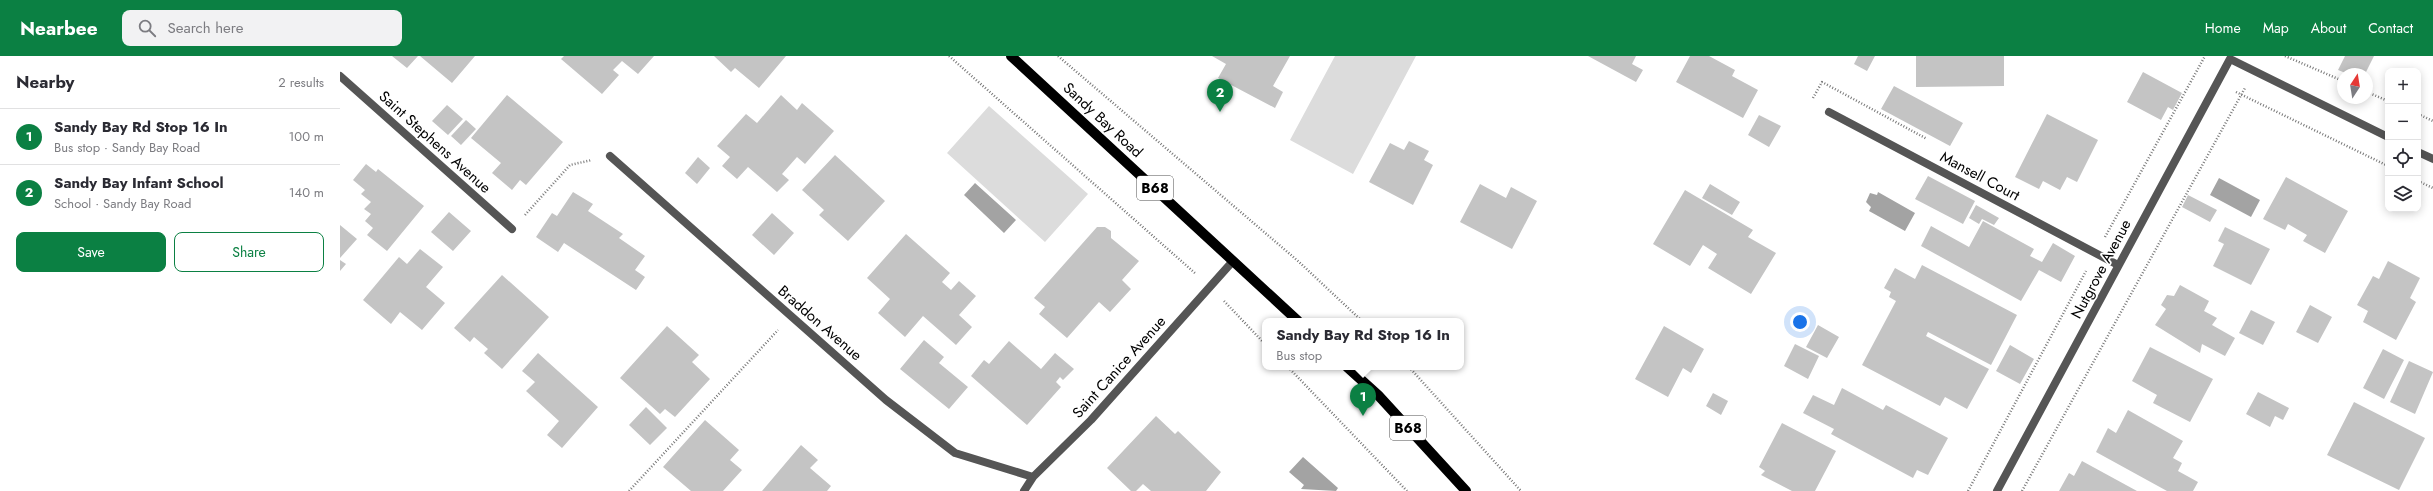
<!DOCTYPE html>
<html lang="en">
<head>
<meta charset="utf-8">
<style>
  body { margin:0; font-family:Jost,sans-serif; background:#f2f2f3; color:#2b2b33 }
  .controls { position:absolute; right:12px; top:12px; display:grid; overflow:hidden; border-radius:8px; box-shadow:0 2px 10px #0003 }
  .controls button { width:36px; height:36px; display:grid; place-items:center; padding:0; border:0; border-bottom:1px solid #e1e1e2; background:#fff; color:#2b2b33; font:20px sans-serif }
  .compass { position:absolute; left:1997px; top:12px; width:36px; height:36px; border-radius:50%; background:#fff; box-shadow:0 2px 10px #0003; rotate:12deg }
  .you { position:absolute; left:1460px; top:266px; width:14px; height:14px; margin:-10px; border:3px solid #fff; border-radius:50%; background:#1a73e8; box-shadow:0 0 0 6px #1a73e833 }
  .badge { display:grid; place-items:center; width:26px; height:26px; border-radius:50%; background:#0b8043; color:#fff; font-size:13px; font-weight:700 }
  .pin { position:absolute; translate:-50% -33px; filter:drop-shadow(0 1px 2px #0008) }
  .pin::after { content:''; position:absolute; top:21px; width:14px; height:12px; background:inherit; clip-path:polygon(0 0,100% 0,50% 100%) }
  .popup { position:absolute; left:922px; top:262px; width:202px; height:52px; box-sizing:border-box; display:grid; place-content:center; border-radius:8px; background:#fff; filter:drop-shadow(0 1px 3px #0005); font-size:13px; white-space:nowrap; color:#7c7c81 }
  .popup b { font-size:15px; color:#2b2b33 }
  .popup::after { content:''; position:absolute; left:50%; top:100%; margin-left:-8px; border:8px solid transparent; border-top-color:#fff }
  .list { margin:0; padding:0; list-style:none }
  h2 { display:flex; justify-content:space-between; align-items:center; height:52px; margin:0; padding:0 16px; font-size:17px }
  h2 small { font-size:13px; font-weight:400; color:#7c7c81 }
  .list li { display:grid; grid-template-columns:26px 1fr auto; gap:12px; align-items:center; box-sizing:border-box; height:56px; padding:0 16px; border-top:1px solid #e1e1e2 }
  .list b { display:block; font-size:15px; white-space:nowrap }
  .list p { margin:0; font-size:13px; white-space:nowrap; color:#7c7c81 }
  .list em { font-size:13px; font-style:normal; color:#7c7c81 }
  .actions { display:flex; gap:8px; padding:12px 16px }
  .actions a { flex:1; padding:9px 0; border:1px solid #0b8043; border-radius:8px; text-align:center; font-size:14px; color:#0b8043 }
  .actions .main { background:#0b8043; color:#fff }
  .icon { flex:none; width:22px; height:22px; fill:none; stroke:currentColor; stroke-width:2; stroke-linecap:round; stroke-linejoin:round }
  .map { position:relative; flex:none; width:2093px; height:435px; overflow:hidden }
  header { display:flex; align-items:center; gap:24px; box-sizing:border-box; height:56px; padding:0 20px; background:#0b8043; color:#fff }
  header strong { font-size:19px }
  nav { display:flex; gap:22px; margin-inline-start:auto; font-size:14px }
  .search { width:280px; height:36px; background:#f2f2f3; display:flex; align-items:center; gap:10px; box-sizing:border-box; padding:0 14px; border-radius:8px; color:#7c7c81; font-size:15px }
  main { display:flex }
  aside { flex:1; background:#fff }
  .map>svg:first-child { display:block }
</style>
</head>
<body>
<header>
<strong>Nearbee</strong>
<div class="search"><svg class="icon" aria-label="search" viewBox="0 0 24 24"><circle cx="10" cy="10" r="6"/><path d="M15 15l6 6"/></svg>Search here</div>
<nav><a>Home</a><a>Map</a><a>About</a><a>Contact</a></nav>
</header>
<main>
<aside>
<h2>Nearby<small>2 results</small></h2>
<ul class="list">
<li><span class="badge">1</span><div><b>Sandy Bay Rd Stop 16 In</b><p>Bus stop · Sandy Bay Road</p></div><em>100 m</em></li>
<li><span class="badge">2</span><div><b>Sandy Bay Infant School</b><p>School · Sandy Bay Road</p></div><em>140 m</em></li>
</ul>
<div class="actions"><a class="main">Save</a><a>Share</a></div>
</aside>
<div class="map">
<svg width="2093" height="435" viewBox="0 0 2093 435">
  <rect width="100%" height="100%" fill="#fff"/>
  <path fill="#dcdcdc" d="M995 0H1076L1013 118 950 84Z
    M649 50 748 138 705 186 607 97Z"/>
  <path fill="#a3a3a3" d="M1879 122 1920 144 1911 161 1870 139Z
    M635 127 676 164 664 177 624 139Z
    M1538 136 1575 157 1565 175 1529 155 1531 151 1526 146 1530 137 1537 139Z
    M963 401 998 432 996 435 961 433 964 429 949 416Z"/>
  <path fill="#c4c4c4" d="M52 0H78L67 12Z
    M80 0H135L112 27Z
    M224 0H314L298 18 282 5 273 14 279 19 262 38 221 3Z
    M374 0H446L419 32 395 12 391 16Z
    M872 0H950L933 30 943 36 935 52 878 22 886 8Z
    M1248 0H1296L1292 8 1303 14 1296 26Z
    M1350 0H1369L1395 14 1392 20 1418 34 1403 62 1336 26Z
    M1518 0H1535L1527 15 1514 8Z
    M1576 0H1664V30L1576 31Z
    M2005 0H2034L2025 18H2008L1998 14Z
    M1803 16 1842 37 1833 54 1828 51 1821 64 1787 46Z
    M1554 30 1623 67 1610 90 1541 53Z
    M167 39 223 86 186 129 180 124 172 134 152 117 161 107 131 82Z
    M441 39 457 54 462 47 494 75 465 108 457 101 442 118 449 124 437 136 408 111 397 123 382 110 390 101 377 90 406 58 417 67Z
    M107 49 123 63 108 79 92 65Z
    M1707 58 1758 84 1737 126 1727 121 1720 134 1703 125 1699 133 1675 121Z
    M1419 59 1441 70 1429 91 1408 79Z
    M126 64 136 73 121 89 111 80Z
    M1069 85 1089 95 1084 104 1093 109 1073 149 1029 126 1050 87 1064 94Z
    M495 99 545 145 508 185 479 159 484 154 462 134Z
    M358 101 370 112 357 128 345 117Z
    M26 108 36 116 38 113 84 150 47 195 27 179 33 172 25 165 31 158 24 153 31 146 21 138 25 134 13 124Z
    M1588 120 1635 145 1623 168 1575 143Z
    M1946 121 2008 155 1985 197 1963 185 1967 179 1948 168 1945 174 1923 163Z
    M1140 128 1166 142 1171 131 1197 145 1172 193 1120 166Z
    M1370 128 1400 146 1392 159 1362 142Z
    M1345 134 1413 174 1408 181 1436 197 1411 238 1368 212 1377 198 1363 189 1350 210 1313 188Z
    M233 136 253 148 248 155 283 178 279 182 305 200 295 214 305 221 296 234 224 187 218 196 196 181 212 157 217 160Z
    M1848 139 1877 154 1870 166 1842 151Z
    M1636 149 1659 162 1654 169 1642 163 1639 168 1629 162Z
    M109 156 131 175 113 195 91 176Z
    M432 157 454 177 434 199 412 179Z
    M1643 165 1694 193 1690 200 1702 206 1713 187 1735 200 1721 226 1699 214 1681 245 1581 190 1591 170 1629 191Z
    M0 169 17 183 0 202Z
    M757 171H765L771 175V182L799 205 782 224 791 233 770 256 759 246 727 282 699 258 705 251 694 242Z
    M1885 171 1930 193 1911 229 1873 210 1884 188 1878 185Z
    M566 178 610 217 602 226 611 234 619 225 636 240 619 259 632 271 616 289 583 260 565 281 538 257 550 243 527 222Z
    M80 193 103 211 86 231 105 247 82 274 60 256 51 268 23 244 59 201 67 208Z
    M0 204 6 208 0 215Z
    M2048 205 2080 222 2070 242 2076 246 2056 284 2023 266 2028 255 2017 249 2033 220 2039 223Z
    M1582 209 1677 259 1651 309 1588 276 1586 280 1649 313 1627 353 1605 341 1600 350 1522 309 1556 245 1549 241 1551 236 1544 232 1555 212 1575 223Z
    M162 219 209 261 162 313 144 297 148 293 134 281 130 286 114 272Z
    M1840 229 1869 245 1864 255 1877 262 1872 269 1895 282 1885 300 1862 288 1860 297 1815 269 1826 253 1821 249 1827 239 1834 240Z
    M1970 249 1992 261 1978 287 1956 276Z
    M1911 254 1935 266 1923 289 1899 277Z
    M1478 269 1499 281 1487 302 1466 291Z
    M327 270 359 299 352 306 370 323 335 361 325 353 320 358 280 322Z
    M1324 270 1364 293 1351 317 1343 312 1328 341 1295 323Z
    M584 284 604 301 599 307 628 331 609 353 560 313Z
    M669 285 701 313 715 297 734 313 723 324 720 321 716 326 721 331 687 369 631 320 644 304 649 308Z
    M1455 288 1479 300 1468 323 1444 310Z
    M1670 289 1694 303 1680 328 1656 315Z
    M1810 291 1873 323 1850 366 1813 347 1817 339 1792 325Z
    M2043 293 2064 304 2044 343 2023 332Z
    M198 297 258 351 222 392 207 379 219 365 186 335 195 326 182 315Z
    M2069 305 2093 316 2075 358 2050 346Z
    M1502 332 1543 354 1546 349 1608 382 1588 419 1577 414 1573 422 1491 378 1494 373 1463 357 1473 339 1494 349Z
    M1918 336 1949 352 1943 364 1935 360 1930 371 1906 358Z
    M1373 337 1388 345 1381 359 1366 350Z
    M2014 346 2085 382 2059 434 1987 399Z
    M306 351 327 372 310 389 289 369Z
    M1788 354 1843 385 1833 402 1842 407 1838 415 1858 426 1853 435H1827L1756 396 1768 372 1776 377Z
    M816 360 835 378 838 375 881 416 866 435H811L803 428 796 435H791L767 412Z
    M365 364 399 394 390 404 402 414 383 435H351L323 411Z
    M1442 367 1496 395 1475 435H1452L1421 419 1425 415 1419 411Z
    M461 389 478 404 470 412 491 430 487 435H422Z
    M1742 405 1797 435H1719L1729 417 1734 420Z"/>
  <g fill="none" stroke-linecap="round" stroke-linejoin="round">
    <path stroke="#777" stroke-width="2.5" stroke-dasharray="1 2" stroke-linecap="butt" d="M609 0 856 218
      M718 0 958 205 1022 265
      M1945 0 2003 25
      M1896 36 2048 110
      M2027 36 2048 45
      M1473 42 1482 26 1587 83
      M2078 58 2093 65
      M2078 125 2093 132
      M185 159 230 109 252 104
      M1765 181 1865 0
      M884 245 925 288
      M948 311 1067 435
      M1069 311 1181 435
      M289 435 438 274
      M1628 435 1746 215
      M1682 435 1905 32"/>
    <path stroke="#555" stroke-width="8" d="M0 20 172 173
      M1489 56 1778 209
      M2078 96 2093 103
      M270 100 546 344 615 397 693 421
      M684 435 693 421 751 364 893 205
      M1657 435 1890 3 2048 81"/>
    <path stroke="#000" stroke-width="10" d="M671 0 958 265
      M1007 311 1038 339 1126 435"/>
  </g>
  <g text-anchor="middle" stroke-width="3.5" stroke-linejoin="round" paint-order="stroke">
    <g fill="#fff" stroke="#4c4c4c" stroke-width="1">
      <rect x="797" y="120" width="36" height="24" rx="3"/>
      <rect x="1050" y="360" width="36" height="24" rx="3"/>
    </g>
    <g font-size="14" font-weight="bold" fill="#000">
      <text x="815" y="137">B68</text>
      <text x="1068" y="377">B68</text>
    </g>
    <g font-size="15" fill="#000" stroke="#fff">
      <text transform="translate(763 64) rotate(43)" y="5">Sandy Bay Road</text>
      <text transform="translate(95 86) rotate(42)" y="5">Saint Stephens Avenue</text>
      <text transform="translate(1640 120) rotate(28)" y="5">Mansell Court</text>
      <text transform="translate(1761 213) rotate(-62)" y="5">Nutgrove Avenue</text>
      <text transform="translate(480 267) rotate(41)" y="5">Braddon Avenue</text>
      <text transform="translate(779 311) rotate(-48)" y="5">Saint Canice Avenue</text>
    </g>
  </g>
</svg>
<div class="controls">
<button>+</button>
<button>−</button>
<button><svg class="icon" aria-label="locate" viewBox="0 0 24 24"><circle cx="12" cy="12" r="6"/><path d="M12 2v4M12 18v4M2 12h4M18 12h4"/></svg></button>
<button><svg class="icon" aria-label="layers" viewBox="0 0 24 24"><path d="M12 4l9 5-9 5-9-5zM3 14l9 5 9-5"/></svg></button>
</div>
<svg class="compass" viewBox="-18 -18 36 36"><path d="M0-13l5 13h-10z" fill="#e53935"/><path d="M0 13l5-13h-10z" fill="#7c7c81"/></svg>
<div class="you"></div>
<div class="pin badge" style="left:1023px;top:360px">1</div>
<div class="popup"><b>Sandy Bay Rd Stop 16 In</b>Bus stop</div>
<div class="pin badge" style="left:880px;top:56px">2</div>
</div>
</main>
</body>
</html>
